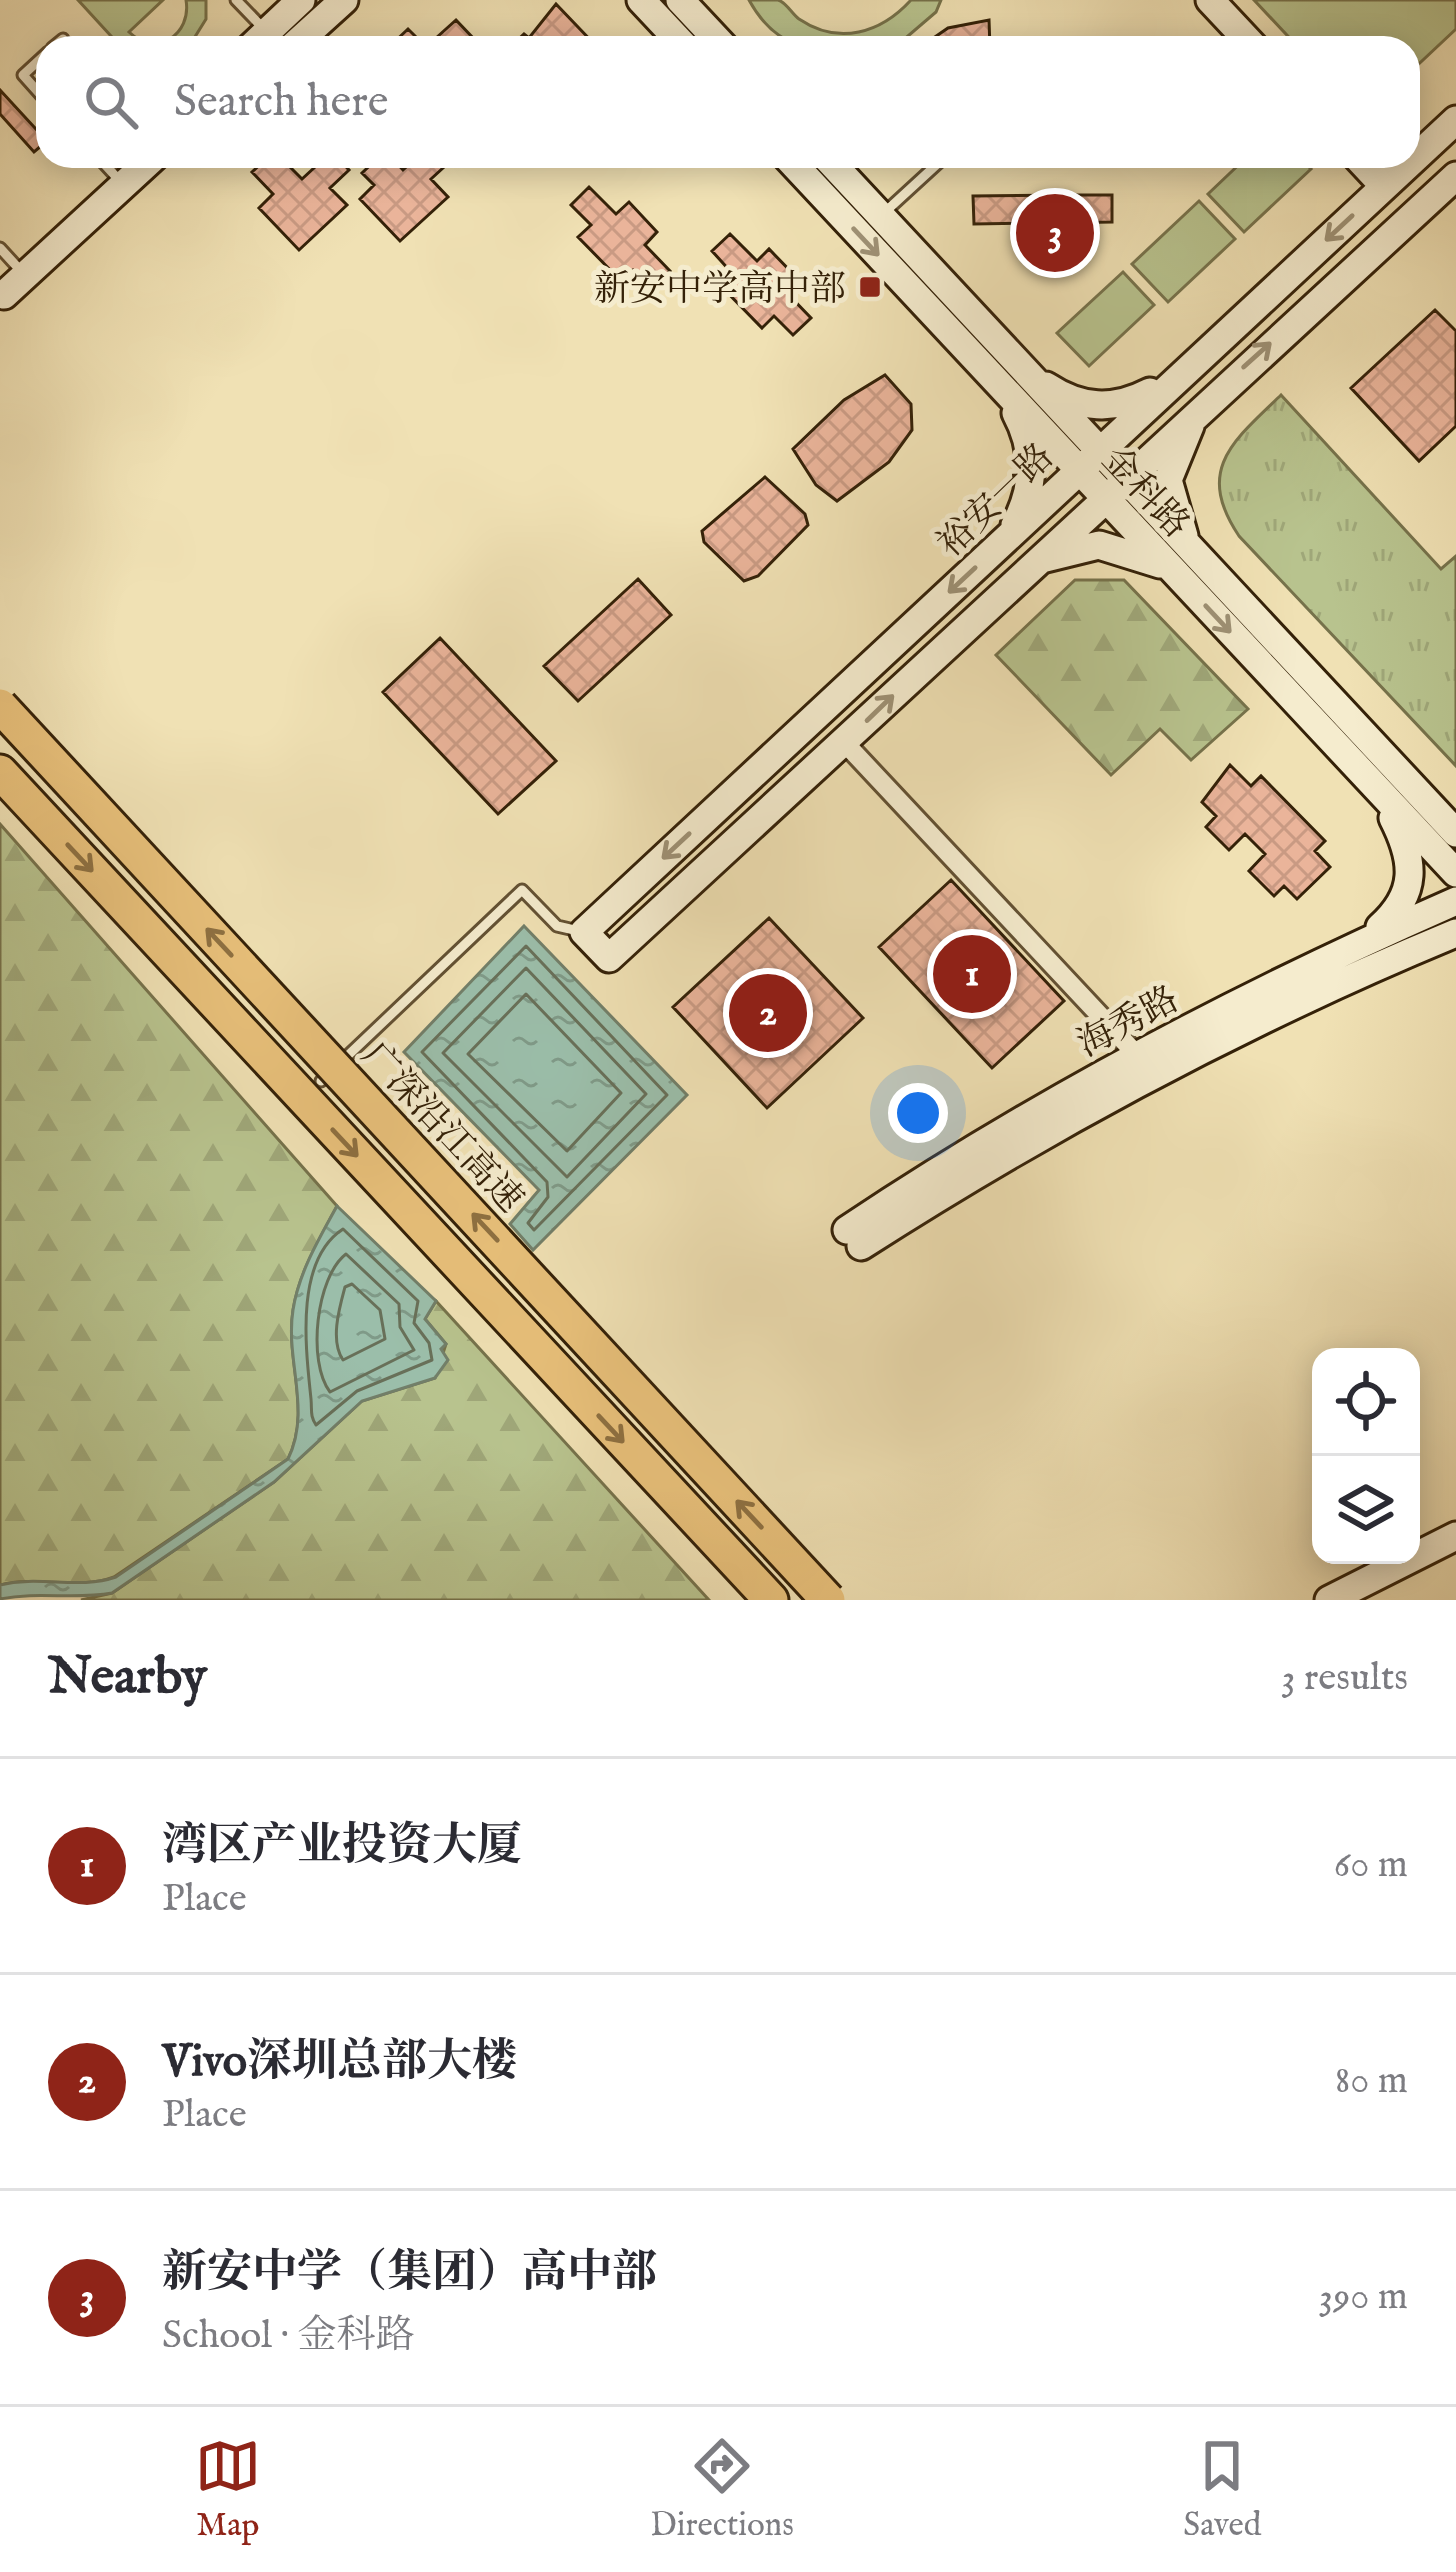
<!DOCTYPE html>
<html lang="en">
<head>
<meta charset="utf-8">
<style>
  body { margin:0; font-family:"IM FELL English","Noto Serif SC",serif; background:#f2f2f3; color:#2b2b33 }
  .controls { position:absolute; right:36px; bottom:36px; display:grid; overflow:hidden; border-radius:24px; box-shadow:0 6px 30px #0003 }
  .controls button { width:108px; height:108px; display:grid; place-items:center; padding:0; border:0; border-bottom:3px solid #e1e1e2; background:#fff; color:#2b2b33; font:60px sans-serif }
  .you { position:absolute; left:918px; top:1113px; width:42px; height:42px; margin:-30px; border:9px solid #fff; border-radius:50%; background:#1a73e8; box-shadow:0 0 0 18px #1a73e833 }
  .badge { display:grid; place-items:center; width:78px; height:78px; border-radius:50%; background:#8f2418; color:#fff; font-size:39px; font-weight:700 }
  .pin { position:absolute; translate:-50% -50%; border:6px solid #fff; box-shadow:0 3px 12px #0006 }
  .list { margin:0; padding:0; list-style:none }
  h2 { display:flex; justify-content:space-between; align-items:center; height:156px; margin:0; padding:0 48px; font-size:51px }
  h2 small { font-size:39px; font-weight:400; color:#7c7c81 }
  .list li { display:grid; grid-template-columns:78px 1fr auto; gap:36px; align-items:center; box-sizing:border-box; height:216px; padding:0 48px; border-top:3px solid #e1e1e2 }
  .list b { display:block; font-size:45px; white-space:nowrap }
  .list p { margin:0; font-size:39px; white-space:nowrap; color:#7c7c81 }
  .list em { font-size:39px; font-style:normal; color:#7c7c81 }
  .icon { flex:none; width:66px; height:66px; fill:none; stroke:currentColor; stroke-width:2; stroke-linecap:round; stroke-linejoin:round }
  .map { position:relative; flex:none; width:1456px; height:1600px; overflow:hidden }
  .search { position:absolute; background:#fff; box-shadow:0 6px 30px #0003; left:36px; right:36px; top:36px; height:132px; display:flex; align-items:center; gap:30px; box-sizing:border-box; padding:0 42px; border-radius:36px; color:#7c7c81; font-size:45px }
  .sheet { height:804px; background:#fff }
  nav { display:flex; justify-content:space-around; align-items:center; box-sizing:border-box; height:168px; border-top:3px solid #e1e1e2; background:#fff; font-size:33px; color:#7c7c81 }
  nav a { display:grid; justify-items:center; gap:6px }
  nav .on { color:#8f2418 }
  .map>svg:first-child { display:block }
</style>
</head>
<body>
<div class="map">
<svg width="1456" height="1600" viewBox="0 0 1456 1600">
  <defs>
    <pattern id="grass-tufts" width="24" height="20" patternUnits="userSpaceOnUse" patternTransform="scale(3)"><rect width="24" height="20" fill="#b8c38e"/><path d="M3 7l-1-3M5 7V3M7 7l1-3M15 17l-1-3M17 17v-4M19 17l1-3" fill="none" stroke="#9fa779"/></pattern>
    <pattern id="forest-firs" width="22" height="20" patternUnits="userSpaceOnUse" patternTransform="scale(3)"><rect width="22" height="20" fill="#b8c38e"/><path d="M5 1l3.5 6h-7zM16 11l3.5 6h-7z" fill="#9fa779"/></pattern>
    <pattern id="water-ripples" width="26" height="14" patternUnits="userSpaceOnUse" patternTransform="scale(3)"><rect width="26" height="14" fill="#9bbeaa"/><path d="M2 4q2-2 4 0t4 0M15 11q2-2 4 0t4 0" fill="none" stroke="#7f9a88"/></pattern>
    <pattern id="building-cross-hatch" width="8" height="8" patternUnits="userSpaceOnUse" patternTransform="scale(3)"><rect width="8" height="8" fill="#eab49a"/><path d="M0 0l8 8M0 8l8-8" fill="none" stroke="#c99a83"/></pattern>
  </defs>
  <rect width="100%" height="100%" fill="#f0e1b4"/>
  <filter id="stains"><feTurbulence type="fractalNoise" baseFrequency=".00167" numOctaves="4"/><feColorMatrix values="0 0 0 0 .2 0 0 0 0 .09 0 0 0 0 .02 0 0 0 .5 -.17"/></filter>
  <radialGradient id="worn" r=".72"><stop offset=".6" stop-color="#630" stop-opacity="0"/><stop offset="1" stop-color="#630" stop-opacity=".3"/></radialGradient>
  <path fill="url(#grass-tufts)" stroke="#76724b" stroke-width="3" d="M1281 395 1441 569 1456 556V766L1239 536C1195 470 1232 442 1281 395Z"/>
  <path fill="url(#forest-firs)" stroke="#76724b" stroke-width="3" d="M1075 580H1124L1248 709 1191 760 1160 729 1111 775 996 655Z
    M0 824 337 1206C319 1240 299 1272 293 1310 285 1361 312 1410 288 1459L114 1577C77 1591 39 1575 0 1585Z
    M436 1301 709 1600H81L112 1593 274 1482 362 1401 435 1378 446 1344 425 1319Z"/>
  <path fill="#b8c38e" stroke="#76724b" stroke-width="3" d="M78 0H163L129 32C156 58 192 35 186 0H206V19L188 48H122Z
    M749 0C757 0 770 0 778 0 786 2 792 14 799 19 839 46 881 33 911 0H941L936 12 894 48C831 48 784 64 749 0Z
    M1254 0H1456V29L1408 74V48H1299Z
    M1248 156H1298L1311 169 1244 232 1208 194Z
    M1199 201 1235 239 1168 302 1132 264Z
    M1123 272 1154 305 1089 366 1057 333Z"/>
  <path fill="url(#water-ripples)" stroke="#727f69" stroke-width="3" d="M524 926 687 1095 533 1250 510 1224 539 1190 404 1052Z
    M337 1206 436 1301 425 1319 446 1344 441 1349 448 1360 435 1378 362 1401 274 1482 112 1593C74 1600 39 1591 0 1599V1585C40 1575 78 1590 116 1577L288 1459C312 1410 285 1361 293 1310 299 1272 319 1239 337 1206Z"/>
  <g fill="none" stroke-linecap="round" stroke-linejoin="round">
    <path stroke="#687059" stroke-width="3" d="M526 946 667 1095 534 1230 528 1223 548 1197 547 1182 422 1052Z
      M526 968 646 1094 567 1177 443 1053Z
      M526 994 621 1093 567 1151 468 1054Z
      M343 1229 418 1301 414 1323 429 1343 432 1360 357 1391 316 1425C310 1416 312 1411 311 1399 306 1350 294 1261 343 1229Z
      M346 1254 399 1304 400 1327 414 1350 330 1392C307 1362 316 1277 346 1254Z
      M352 1284 380 1310 385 1339 343 1360C330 1341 339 1309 345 1287Z"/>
  </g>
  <path fill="url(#building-cross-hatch)" stroke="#342108" stroke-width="3" d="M556 4 598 48H509L524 34 529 38Z
    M456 20 474 39 464 48H388L408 29 426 47Z
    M989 20 990 48H919L948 28Z
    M0 90 47 141 34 152 0 114Z
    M269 156H279L302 179 327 156H336L349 170 330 188 347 205 299 250 259 208 273 194 252 172Z
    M380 156H390L403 170 418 156H456L431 179 448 197 400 241 360 199 374 185 362 173Z
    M589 187 616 214 629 202 657 232 645 245 670 271 652 289 633 270 621 281 578 237 591 225 571 205Z
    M1075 195H1112V222L974 224 973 196Z
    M730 234 757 261 769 249 798 279 785 291 811 318 793 335 774 316 762 328 719 284 731 272 712 251Z
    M1435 310 1456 331V426L1419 461 1351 388Z
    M885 375 911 404 912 430 889 462 837 501 816 485 793 449 844 400Z
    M765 477 805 514 808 525 758 576 744 581 704 542 702 531Z
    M638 579 671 615 578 701 544 666Z
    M440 638 556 761 498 814 383 692Z
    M1230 765 1251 786 1261 776 1325 841 1315 851 1330 867 1297 899 1284 886 1274 896 1249 871 1265 854 1245 834 1229 850 1206 827 1216 816 1202 802Z
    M951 880 1064 1001 992 1068 879 947Z
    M769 918 863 1018 767 1108 673 1007Z"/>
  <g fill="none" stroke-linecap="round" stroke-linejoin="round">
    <g stroke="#635133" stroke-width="15">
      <path id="lane" d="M236 0 263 28
        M52 48 63 39
        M48 52 23 75 48 103
        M97 156 120 181
        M885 212 946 156
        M0 248 21 271
        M321 1081 522 890 557 926 583 932"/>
    </g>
    <g stroke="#635133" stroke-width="24">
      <path id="street" d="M844 742 1136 1054"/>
    </g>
    <g stroke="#342108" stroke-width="33">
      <path id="secondary" d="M641 0 686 48
        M680 0 725 48
        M1210 0 1255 48
        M250 48 301 0
        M291 48 344 0
        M1456 120 584 932 609 958 1456 176
        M786 156 1456 873
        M825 156 1456 833
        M1356 156 1384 186
        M4 295 155 156
        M1046 386C1081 409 1113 411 1150 392
        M1015 525C1035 488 1036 450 1016 413
        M1184 536 1168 480 1190 426
        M1042 559 1099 545 1160 564
        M1380 927C1418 893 1415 861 1393 818
        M847 1230C1040 1101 1244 994 1456 901
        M861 1246C1051 1124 1248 1019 1456 933
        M1329 1600 1456 1536"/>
    </g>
    <g stroke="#342108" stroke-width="39">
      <path id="highway" d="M0 772 771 1600"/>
    </g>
    <use href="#lane" stroke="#f5ecce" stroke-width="9"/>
    <use href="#street" stroke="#f5ecce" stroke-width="18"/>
    <use href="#secondary" stroke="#f5ecce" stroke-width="27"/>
    <use href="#highway" stroke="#e8c07a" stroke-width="33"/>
    <g stroke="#342108" stroke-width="39" stroke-linecap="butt">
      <path id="highway-bridge" d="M0 706 828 1600"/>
    </g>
    <use href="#highway-bridge" stroke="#e8c07a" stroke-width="33"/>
  </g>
  <defs><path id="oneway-shaft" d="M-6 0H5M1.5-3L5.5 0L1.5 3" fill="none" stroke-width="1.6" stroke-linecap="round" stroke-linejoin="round" transform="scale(3)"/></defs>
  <g stroke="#9e9175">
    <use href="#oneway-shaft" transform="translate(1339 228) rotate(137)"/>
    <use href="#oneway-shaft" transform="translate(866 242) rotate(47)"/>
    <use href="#oneway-shaft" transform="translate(1257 355) rotate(-42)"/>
    <use href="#oneway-shaft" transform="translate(962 580) rotate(137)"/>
    <use href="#oneway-shaft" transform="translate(1218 619) rotate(47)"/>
    <use href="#oneway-shaft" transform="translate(880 708) rotate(-44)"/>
    <use href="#oneway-shaft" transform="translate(676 846) rotate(137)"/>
  </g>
  <g stroke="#8e7041">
    <use href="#oneway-shaft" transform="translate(80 858) rotate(47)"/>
    <use href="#oneway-shaft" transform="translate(219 942) rotate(-133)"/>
    <use href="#oneway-shaft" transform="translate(345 1143) rotate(47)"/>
    <use href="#oneway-shaft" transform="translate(485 1227) rotate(-133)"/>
    <use href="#oneway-shaft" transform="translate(611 1429) rotate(47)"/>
    <use href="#oneway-shaft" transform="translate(749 1514) rotate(-133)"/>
  </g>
  <rect fill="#8f2418" stroke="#f5ecce" stroke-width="4.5" x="858" y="275" width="24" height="24" rx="6"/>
  <g text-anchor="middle" stroke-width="10" stroke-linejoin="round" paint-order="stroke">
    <g font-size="36" fill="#342108" stroke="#f5ecce" text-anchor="end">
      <text x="846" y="300">新安中学高中部</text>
    </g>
    <g font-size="36" fill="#342108" stroke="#f5ecce">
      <text transform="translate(1147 491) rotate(47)" y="13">金科路</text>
      <text transform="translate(994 499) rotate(-44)" y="13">裕安一路</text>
      <text transform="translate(1127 1020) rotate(-28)" y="13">海秀路</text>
      <text transform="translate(444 1126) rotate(47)" y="13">广深沿江高速</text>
    </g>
  </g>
  <rect width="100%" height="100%" filter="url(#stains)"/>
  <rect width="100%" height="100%" fill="url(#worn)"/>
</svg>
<div class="controls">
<button><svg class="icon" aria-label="locate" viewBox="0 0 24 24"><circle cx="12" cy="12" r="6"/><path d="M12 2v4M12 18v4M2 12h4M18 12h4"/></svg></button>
<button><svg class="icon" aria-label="layers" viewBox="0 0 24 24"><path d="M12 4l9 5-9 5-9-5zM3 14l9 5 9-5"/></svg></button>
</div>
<div class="you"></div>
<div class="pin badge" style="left:972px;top:974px">1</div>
<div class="pin badge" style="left:768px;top:1013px">2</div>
<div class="pin badge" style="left:1055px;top:233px">3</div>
<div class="search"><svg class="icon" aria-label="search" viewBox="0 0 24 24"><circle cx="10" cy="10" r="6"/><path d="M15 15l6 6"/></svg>Search here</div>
</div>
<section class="sheet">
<h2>Nearby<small>3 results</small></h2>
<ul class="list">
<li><span class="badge">1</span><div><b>湾区产业投资大厦</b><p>Place</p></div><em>60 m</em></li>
<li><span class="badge">2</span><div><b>Vivo深圳总部大楼</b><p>Place</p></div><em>80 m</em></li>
<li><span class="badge">3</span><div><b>新安中学（集团）高中部</b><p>School · 金科路</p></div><em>390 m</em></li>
</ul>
</section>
<nav>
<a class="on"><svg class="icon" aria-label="map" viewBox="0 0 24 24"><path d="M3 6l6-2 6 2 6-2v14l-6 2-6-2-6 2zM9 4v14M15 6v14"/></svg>Map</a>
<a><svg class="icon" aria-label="directions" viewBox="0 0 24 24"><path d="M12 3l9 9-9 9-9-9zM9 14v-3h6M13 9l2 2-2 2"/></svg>Directions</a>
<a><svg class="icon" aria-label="saved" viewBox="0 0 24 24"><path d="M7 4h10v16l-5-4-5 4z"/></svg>Saved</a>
</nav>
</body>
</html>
